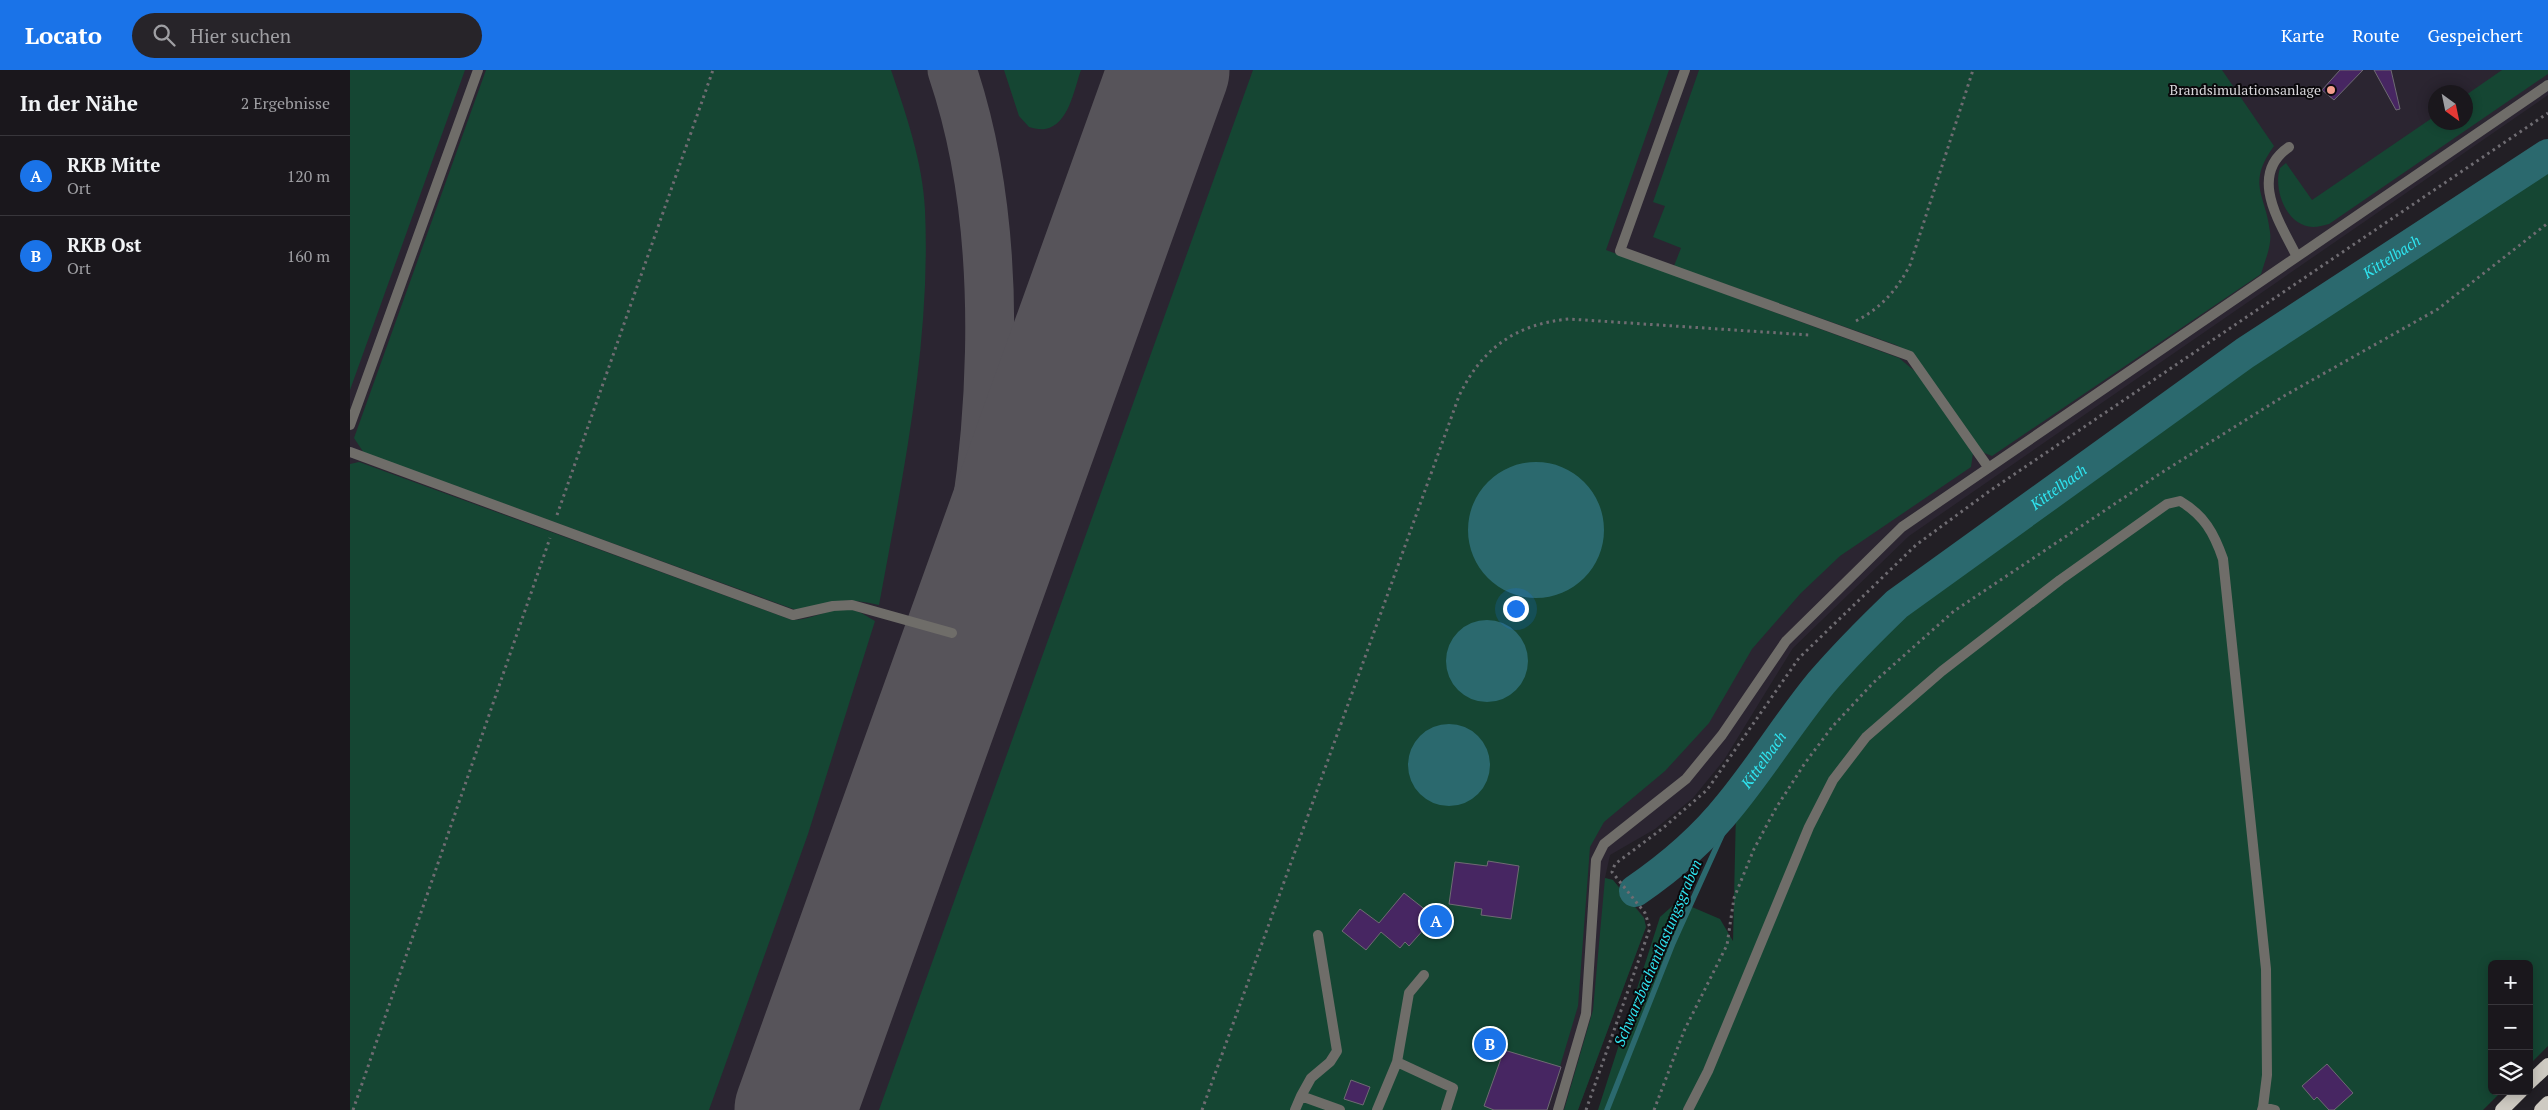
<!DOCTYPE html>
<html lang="de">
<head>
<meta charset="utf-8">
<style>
  body { margin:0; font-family:"PT Serif",serif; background:#272429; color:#f1f3f6 }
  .controls { position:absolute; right:15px; bottom:15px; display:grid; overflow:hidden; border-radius:8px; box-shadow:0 2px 12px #0003 }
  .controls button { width:45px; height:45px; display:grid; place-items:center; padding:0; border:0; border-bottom:1px solid #38363b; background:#1a171c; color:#f1f3f6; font:25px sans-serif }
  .compass { position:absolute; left:2078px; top:15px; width:45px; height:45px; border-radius:50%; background:#1a171c; box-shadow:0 2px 12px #0003; rotate:147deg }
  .you { position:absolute; left:1165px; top:538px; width:18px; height:18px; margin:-12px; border:4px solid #fff; border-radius:50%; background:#1a73e8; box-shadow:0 0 0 8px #1a73e833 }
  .badge { display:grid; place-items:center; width:32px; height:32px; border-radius:50%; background:#1a73e8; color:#fff; font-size:16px; font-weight:700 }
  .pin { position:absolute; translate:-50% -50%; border:2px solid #fff; box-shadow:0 1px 5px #0006 }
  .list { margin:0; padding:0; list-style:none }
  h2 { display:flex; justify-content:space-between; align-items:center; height:65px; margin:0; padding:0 20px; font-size:21px }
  h2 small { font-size:16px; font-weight:400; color:#9f9fa3 }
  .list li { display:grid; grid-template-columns:32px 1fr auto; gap:15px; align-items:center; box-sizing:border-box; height:80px; padding:0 20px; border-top:1px solid #38363b }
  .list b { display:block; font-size:19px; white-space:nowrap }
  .list p { margin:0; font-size:16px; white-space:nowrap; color:#9f9fa3 }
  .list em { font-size:16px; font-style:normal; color:#9f9fa3 }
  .icon { flex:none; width:28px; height:28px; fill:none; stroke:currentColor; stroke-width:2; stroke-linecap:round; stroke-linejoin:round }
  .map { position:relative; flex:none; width:2198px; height:1040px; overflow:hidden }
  header { display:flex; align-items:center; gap:30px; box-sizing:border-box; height:70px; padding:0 25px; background:#1a73e8; color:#fff }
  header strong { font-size:24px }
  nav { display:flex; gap:28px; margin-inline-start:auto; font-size:18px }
  .search { width:350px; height:45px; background:#272429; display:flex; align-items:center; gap:12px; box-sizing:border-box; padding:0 18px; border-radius:28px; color:#9f9fa3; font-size:19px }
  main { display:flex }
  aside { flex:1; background:#1a171c }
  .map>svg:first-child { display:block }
</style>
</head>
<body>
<header>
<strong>Locato</strong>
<div class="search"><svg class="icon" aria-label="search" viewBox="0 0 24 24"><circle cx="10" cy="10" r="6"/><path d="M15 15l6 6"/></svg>Hier suchen</div>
<nav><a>Karte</a><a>Route</a><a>Gespeichert</a></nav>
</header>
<main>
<aside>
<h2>In der Nähe<small>2 Ergebnisse</small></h2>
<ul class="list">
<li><span class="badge">A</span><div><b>RKB Mitte</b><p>Ort</p></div><em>120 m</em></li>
<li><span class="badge">B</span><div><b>RKB Ost</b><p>Ort</p></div><em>160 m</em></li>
</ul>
</aside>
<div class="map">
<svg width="2198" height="1040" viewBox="0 0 2198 1040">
  <rect width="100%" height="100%" fill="#221f25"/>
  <path fill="#2b2531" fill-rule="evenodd" d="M0 0H2198V25L1559 466 1443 578 1374 690 1343 728 1305 759 1260 785 1255 808 1263 810 1294 847 1296 857 1228 1040H0ZM2086 22H2116V52H2086Z"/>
  <path fill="#154633" d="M0 0H115L0 320Z
    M136 0H541C556 44 573 93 575 140 581 272 553 405 529 535 490 526 483 533 446 540L14 383 4 368Z
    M654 0H731C724 19 719 55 695 59 690 60 683 58 679 57L669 46Z
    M903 0H1319L1256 180 1549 288 1567 303 1623 383 1621 397 1490 486 1451 523 1402 579 1359 653 1315 701 1254 752 1240 777 1228 936 1197 1040H529Z
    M1349 0H1872L1924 76C1896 115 1916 124 1920 162 1922 176 1915 190 1911 204L1642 386 1632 382 1564 285 1546 275 1324 196 1331 178 1303 167 1315 136 1303 132Z
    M2152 0H2198V4L1979 154C1974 155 1968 157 1963 157 1936 156 1923 119 1930 98L1936 93 1962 130 2085 46 2086 52H2116V25Z
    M2198 92V976L2179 995V894H2142V1021H2152L2133 1040H1248L1310 847 1328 831 1370 849 1383 871 1386 741 1440 669 1546 545 1789 373Z
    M9 392 442 550C462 551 483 535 503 540 511 542 518 547 525 551L458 764 359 1040H0V394Z
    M1255 808 1263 810 1294 848 1296 857 1228 1040H1214L1243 940Z"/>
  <path fill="#2b696e" d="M1118 460a68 68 0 1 1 136 0a68 68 0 1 1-136 0Z
    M1096 591a41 41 0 1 1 82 0a41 41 0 1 1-82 0Z
    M1058 695a41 41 0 1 1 82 0a41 41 0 1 1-82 0Z"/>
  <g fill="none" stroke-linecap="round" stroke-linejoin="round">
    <path stroke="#2b696e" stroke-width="5.5" d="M1257 1040 1323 873 1376 756 1380 735"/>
    <path stroke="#2b696e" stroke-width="32" id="s1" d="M1285 821C1320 797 1353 769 1380 735 1412 696 1439 652 1471 613 1495 585 1521 559 1547 534L1895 283 2198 85"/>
    <path stroke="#57545a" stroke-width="49" d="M560 718C574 667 589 616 602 565 644 391 660 171 602 0"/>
    <path stroke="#57545a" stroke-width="121" d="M445 1040 819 0"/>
  </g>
  <path fill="#472662" stroke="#6e6b73" d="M1990 0H2013L1984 30 1972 20Z
    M2024 0H2041L2050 39 2046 40Z
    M1138 791 1169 796 1161 849 1131 845 1132 839 1099 834 1105 792 1137 796Z
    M1054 823 1091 852 1082 864 1075 858 1059 876 1055 872 1050 878 1031 862 1016 880 992 861 1010 839 1029 853Z
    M1154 980 1211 997 1197 1040H1144L1134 1036Z
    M1977 994 2003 1023 1984 1040H1979L1967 1027 1964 1030 1952 1016Z
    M1001 1010 1020 1017 1013 1035 994 1029Z"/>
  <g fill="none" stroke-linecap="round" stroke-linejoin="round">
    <path stroke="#6f6c72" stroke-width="3" stroke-dasharray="2.5 4" stroke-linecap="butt" d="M1506 251C1531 238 1547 220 1560 195L1623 0
      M207 445 363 0
      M3 1040 200 468
      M852 1040 1109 326C1132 278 1166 254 1219 249L1459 265
      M1236 1040 1300 858 1295 843 1262 802 1265 794 1313 758 1357 720 1449 588 1566 475 1641 420 2198 43
      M1304 1040 1334 961 1377 875 1384 828 1404 779 1426 738 1455 693 1482 657 1523 613 1604 541 1811 403 1934 326 2088 239 2198 153"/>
    <path stroke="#6f6d69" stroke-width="10" d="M1335 0 1270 181 1560 286 1638 397
      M1939 77C1898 105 1929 151 1946 185
      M0 355 128 0
      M0 382 443 545 483 536 502 535 602 563
      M1047 992 1059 923 1074 905
      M951 1026 961 1008 980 992 987 981 968 865
      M945 1040 951 1026 990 1040
      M1027 1040 1047 992 1103 1018 1096 1040
      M1208 1040 1236 944 1246 790 1254 774 1336 709 1372 665 1436 571 1552 457 2198 15
      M1338 1040 1358 1001 1459 757 1483 710 1516 667 1592 601 1710 510 1817 434 1830 431C1854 445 1864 463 1873 489L1916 899 1917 1005 1913 1037
      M1912 1040 1913 1037 1925 1040"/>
    <path stroke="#cecac2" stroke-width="14" d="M2179 1013 2198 995
      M2152 1040 2171 1021
      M2191 1040 2198 1033"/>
  </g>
  <circle fill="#f49d8d" stroke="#0b090c" stroke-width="2" cx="1981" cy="20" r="5"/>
  <g text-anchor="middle" stroke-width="4" stroke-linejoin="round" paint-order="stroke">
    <g font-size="14" fill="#d8d6da" stroke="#0b090c" text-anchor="end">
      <text x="1971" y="25">Brandsimulationsanlage</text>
    </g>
    <g font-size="15" font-style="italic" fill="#2fe5f1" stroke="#0b090c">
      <text dy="5" stroke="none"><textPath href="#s1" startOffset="995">Kittelbach</textPath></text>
      <text dy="5" stroke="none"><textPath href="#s1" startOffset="590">Kittelbach</textPath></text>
      <text dy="5" stroke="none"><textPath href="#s1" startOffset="185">Kittelbach</textPath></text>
      <text transform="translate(1308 883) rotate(-67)" y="5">Schwarzbachentlastungsgraben</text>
    </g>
  </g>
</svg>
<div class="controls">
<button>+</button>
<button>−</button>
<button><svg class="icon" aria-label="layers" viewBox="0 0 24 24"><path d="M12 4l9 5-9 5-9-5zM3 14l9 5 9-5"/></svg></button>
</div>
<svg class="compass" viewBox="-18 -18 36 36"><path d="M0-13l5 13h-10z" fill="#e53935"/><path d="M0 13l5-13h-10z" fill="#9f9fa3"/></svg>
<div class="you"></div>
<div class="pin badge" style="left:1086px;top:851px">A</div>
<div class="pin badge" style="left:1140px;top:974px">B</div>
</div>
</main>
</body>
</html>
